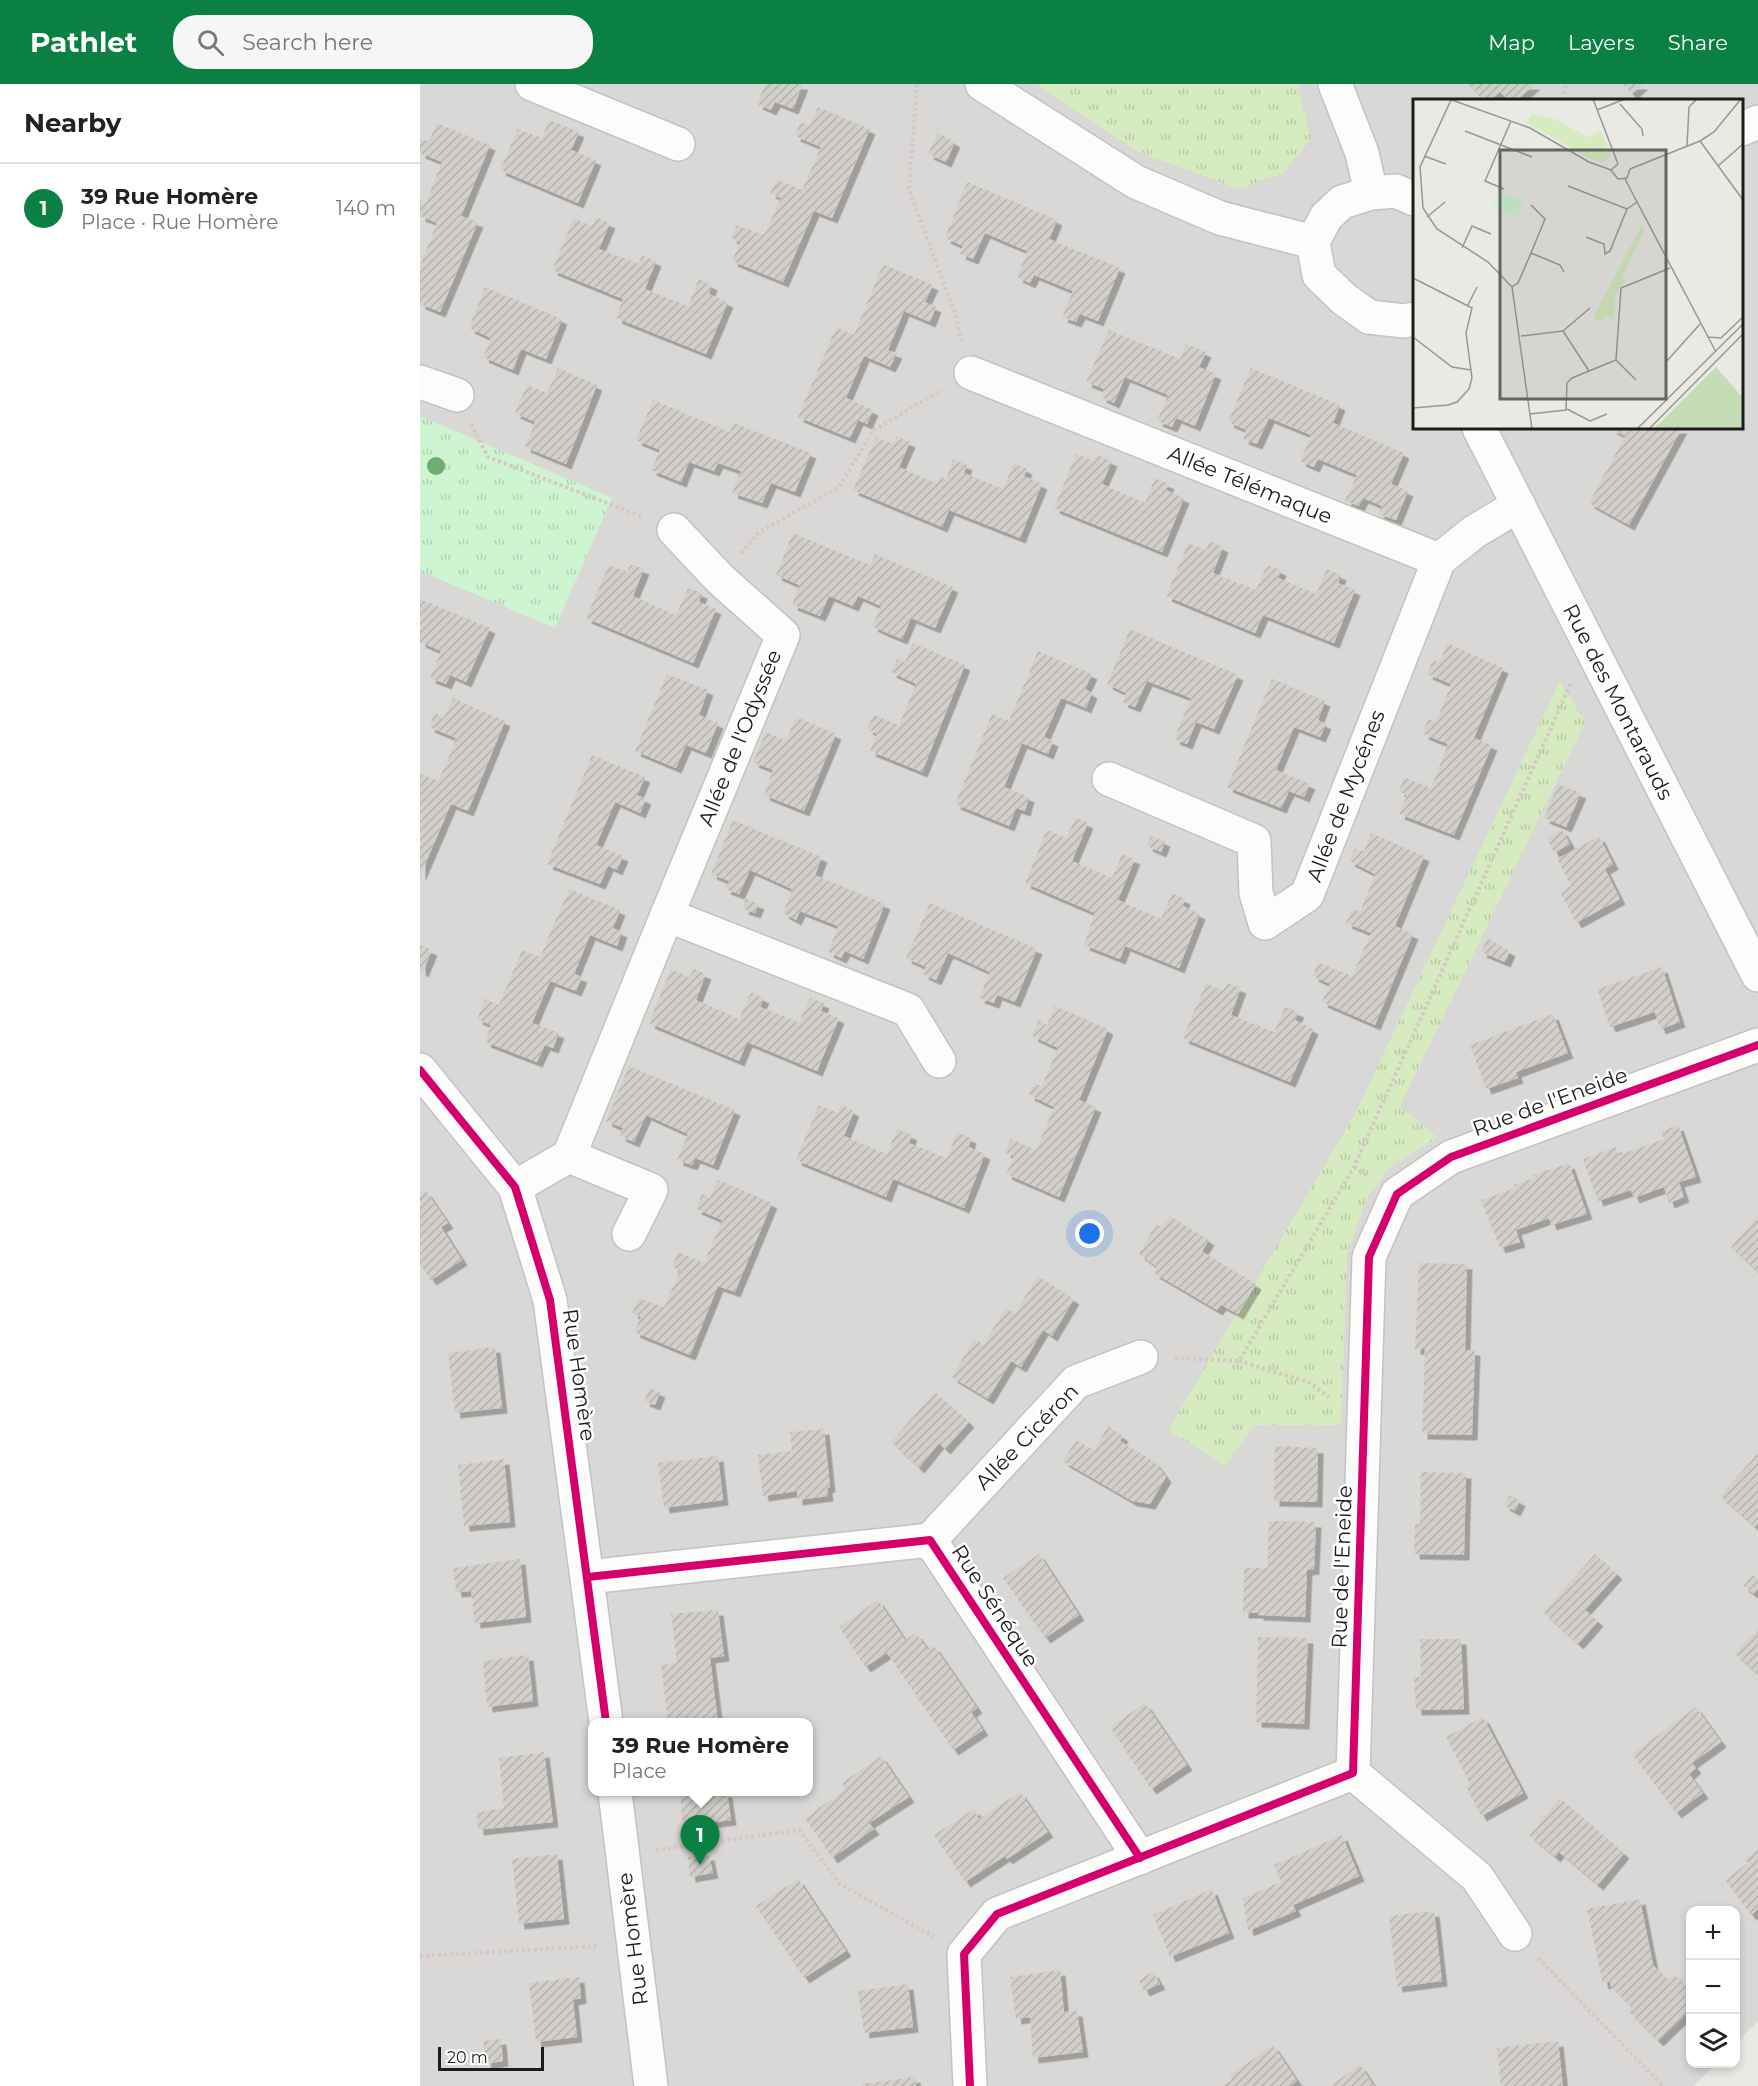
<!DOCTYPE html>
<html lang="en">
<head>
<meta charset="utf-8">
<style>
  body { margin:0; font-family:Montserrat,sans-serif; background:#f6f6f6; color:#222 }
  .controls { position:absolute; right:18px; bottom:18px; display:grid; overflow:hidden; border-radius:12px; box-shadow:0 3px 9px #0003 }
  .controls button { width:54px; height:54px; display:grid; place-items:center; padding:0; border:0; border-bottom:2px solid #e0e0e0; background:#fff; color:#222; font:30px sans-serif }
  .scale { position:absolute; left:18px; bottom:15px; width:106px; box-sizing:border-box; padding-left:6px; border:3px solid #1c1c1c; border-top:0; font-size:16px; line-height:21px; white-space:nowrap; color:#1c1c1c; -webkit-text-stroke:4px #fff; paint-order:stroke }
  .you { position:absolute; left:670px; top:1150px; width:21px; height:21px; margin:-15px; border:4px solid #fff; border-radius:50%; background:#1a73e8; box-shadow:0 0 0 9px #1a73e833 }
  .badge { display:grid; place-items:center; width:39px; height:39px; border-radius:50%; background:#0b8043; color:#fff; font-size:20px; font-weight:700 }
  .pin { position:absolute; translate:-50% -50px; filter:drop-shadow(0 2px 3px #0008) }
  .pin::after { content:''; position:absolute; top:32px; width:21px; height:18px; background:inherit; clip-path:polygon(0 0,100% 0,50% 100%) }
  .popup { position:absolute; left:168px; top:1634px; width:225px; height:78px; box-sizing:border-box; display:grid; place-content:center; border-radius:12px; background:#fff; filter:drop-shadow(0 2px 4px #0005); font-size:20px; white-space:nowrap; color:#767676 }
  .popup b { font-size:22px; color:#222 }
  .popup::after { content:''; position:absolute; left:50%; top:100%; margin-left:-12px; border:12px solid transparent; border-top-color:#fff }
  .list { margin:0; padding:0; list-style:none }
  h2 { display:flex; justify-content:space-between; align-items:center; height:78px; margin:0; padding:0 24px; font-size:26px }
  h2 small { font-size:20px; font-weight:400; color:#767676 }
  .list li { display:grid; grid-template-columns:39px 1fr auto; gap:18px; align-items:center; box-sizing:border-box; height:90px; padding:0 24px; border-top:2px solid #e0e0e0 }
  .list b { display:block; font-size:22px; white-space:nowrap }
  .list p { margin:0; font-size:20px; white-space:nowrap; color:#767676 }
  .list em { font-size:20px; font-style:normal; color:#767676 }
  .icon { flex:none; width:33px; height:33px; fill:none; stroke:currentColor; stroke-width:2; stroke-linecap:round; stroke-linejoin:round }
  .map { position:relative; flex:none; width:1338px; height:2002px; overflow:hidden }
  header { display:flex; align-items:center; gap:36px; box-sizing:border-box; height:84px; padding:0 30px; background:#0b8043; color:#fff }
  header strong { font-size:28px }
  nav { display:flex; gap:33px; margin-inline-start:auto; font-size:21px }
  .search { width:420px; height:54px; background:#f6f6f6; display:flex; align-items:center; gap:15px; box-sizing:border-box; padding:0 21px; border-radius:24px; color:#767676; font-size:22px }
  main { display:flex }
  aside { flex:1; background:#fff }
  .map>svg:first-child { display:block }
</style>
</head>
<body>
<header>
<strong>Pathlet</strong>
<div class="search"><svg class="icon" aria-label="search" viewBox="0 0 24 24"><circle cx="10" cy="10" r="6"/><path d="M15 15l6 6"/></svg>Search here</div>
<nav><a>Map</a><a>Layers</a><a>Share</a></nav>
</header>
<main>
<aside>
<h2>Nearby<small></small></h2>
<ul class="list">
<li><span class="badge">1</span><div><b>39 Rue Homère</b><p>Place · Rue Homère</p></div><em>140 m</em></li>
</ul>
</aside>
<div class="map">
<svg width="1338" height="2002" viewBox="0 0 1338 2002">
  <defs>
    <pattern id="grass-tufts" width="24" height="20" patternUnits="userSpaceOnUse" patternTransform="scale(1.5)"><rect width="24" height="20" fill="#d6ebbf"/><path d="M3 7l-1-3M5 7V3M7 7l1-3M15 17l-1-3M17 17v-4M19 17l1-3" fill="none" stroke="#b7c9a4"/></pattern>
    <pattern id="park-tufts" width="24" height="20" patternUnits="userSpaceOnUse" patternTransform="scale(1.5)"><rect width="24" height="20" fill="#cef4d0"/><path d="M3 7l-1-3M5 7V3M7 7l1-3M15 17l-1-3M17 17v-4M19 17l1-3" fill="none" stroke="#b0d1b2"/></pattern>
    <pattern id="building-hatch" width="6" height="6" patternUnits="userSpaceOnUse" patternTransform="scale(1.5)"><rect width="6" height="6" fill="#d3d0cc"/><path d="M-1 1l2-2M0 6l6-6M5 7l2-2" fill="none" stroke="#b5b2af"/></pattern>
    <filter id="shadow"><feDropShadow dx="5.5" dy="5.5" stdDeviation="0" flood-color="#0004"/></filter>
  </defs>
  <rect width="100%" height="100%" fill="#eae9e4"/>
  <path fill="#d9d8d6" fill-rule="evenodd" d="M0 0H1338V1937L1316 1960V1826H1270V1980H1296L1274 2002H0ZM994 16H1322V344H994ZM172 1638H388V1708H172Z"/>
  <path fill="url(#grass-tufts)" d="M616 0H877L891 55 863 89 819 105 719 68Z
    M1140 597 1165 639 980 1022 1018 1054 972 1081 946 1115 927 1170 921 1341H834L805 1382 748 1346 935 1030Z"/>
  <path fill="url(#park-tufts)" d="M0 332 192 414 135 544 0 487Z"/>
  <path fill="url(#building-hatch)" filter="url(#shadow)" d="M345 0H383L373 25 355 18 351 26 337 20Z
    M1048 0H1115L1097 16H1088L1080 8 1070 16H1063Z
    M1203 0H1223L1212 10Z
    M398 23 450 45 412 134 394 127 363 198 312 177 320 158 311 154 317 141 344 151 361 114 350 109 357 95 382 106 401 63 375 52 380 38 390 42Z
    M129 36 159 48 151 66 176 76 158 119 80 86 98 45 122 54Z
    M17 39 70 61 41 132 58 138 20 228 0 220V182L17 139 0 132V116L6 118 22 78 0 69V55L9 57Z
    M518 49 535 58 526 78 508 70Z
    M547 98 637 136 629 155 700 184 678 237 660 230 656 238 642 233 653 207 614 191 610 199 597 193 607 167 565 149 553 175 540 170 543 162 525 154Z
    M176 133 190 139 179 165 219 180 222 171 236 177 225 205 268 222 279 195 292 201 289 210 308 218 286 270 196 234 203 215 132 186 154 134 172 142Z
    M463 180 513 201 505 218 516 223 510 238 484 227 468 266 477 269 470 283 444 272 426 314 453 326 447 340 438 336 430 354 378 333 416 243 434 251Z
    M65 203 142 235 126 275 101 265 93 286 63 273 71 254 49 244Z
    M689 246 760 275 766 260 786 268 779 283 796 290 775 342 756 334 752 343 737 337 748 311 705 293 694 319 681 313 684 305 666 298Z
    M138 284 177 301 146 380 105 363 115 338 95 329 107 301 127 309Z
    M831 284 920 321 913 339 984 369 971 400 988 407 976 436 958 430 962 422 943 414 939 422 925 417 937 391 898 375 894 383 880 377 891 351 849 334 837 360 823 355 826 346 808 338Z
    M233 316 310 348 314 339 391 369 375 408 351 399 342 419 312 409 321 387 298 379 294 387 269 378 261 398 231 386 240 366 216 356Z
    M1190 344H1262L1209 441 1169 419 1205 352Z
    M477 352 490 358 479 383 516 399 519 392 526 395 533 375 547 381 544 389 583 405 594 379 607 385 604 392 622 400 600 454 529 426 522 443 433 406 456 353 473 360Z
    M656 370 674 377 677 371 692 377 682 400 725 419 735 394 749 400 746 406 764 414 742 468 634 424Z
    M373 449 450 481 455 470 533 503 515 544 491 534 482 555 467 549 452 542 461 522 438 512 433 522 409 512 400 532 372 521 379 501 356 491Z
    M790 457 803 463 793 489 836 506 847 481 861 486 858 494 896 510 907 485 921 491 918 499 935 506 914 559 843 531 835 549 746 512 768 459 786 466Z
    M210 480 224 485 213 512 256 531 268 504 282 509 279 518 296 525 273 579 166 534 189 481 207 488Z
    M0 515 70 544 46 598 30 591 26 600 10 594 21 567 0 558Z
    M710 545 818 591 794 645 776 638 767 660 754 655 771 614 727 597 715 623 702 618 706 609 687 600Z
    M493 559 545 581 502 688 450 667 457 650 447 645 454 631 479 641 496 600 471 588 477 575 485 578Z
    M1027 559 1083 584 1054 654 1072 661 1034 751 979 730 987 711 979 707 984 693 1011 704 1028 660 1003 650 1008 635 1016 638 1031 600 1007 590 1013 576 1020 578Z
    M618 567 672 590 665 605 672 609 666 624 641 614 624 653 633 657 628 670 602 659 584 703 609 713 605 727 596 724 589 742 535 720 572 630 589 637Z
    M247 590 288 606 279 631 298 639 286 669 266 661 256 684 215 667Z
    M852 595 905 617 898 636 906 640 900 653 874 643 856 686 890 700 884 713 869 707 861 724 807 703Z
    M33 614 85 637 48 727 31 720 0 792V690L18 697 28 675 36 654 9 643 15 629 24 634Z
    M376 633 416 650 384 727 344 711 353 686 333 678 346 648 366 657Z
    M172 671 225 693 217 711 226 715 220 729 195 718 176 761 203 772 197 786 188 782 180 800 127 780Z
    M1138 700 1161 709 1146 743 1124 734Z
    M656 734 668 739 652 777 692 794 702 770 715 775 698 816 741 835 752 809 765 815 763 822 780 830 759 884 705 862 700 875 664 861 675 829 605 799 627 746 646 754Z
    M313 736 402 773 395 791 465 820 443 875 425 867 421 874 408 868 418 842 380 827 376 836 363 829 372 805 330 786 319 810 305 805 309 797 291 790Z
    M1142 746 1150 760 1134 769 1127 754Z
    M951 749 1004 772 975 842 993 850 955 941 902 918 910 900 893 892 898 878 932 892 951 849 926 839 932 825 940 828 955 790 929 777 935 765 944 767Z
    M731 752 745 757 741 768 727 762Z
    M1179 752 1193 780 1185 785 1200 815 1156 839 1140 808 1151 802 1137 775Z
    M149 805 200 826 193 844 202 848 197 862 170 851 154 890 162 893 156 907 130 897 112 939 139 949 133 964 125 961 117 978 65 958 71 941 57 935 65 915 79 921 102 866 120 873Z
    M326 815 339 820 335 829 323 825Z
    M510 819 617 865 595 918 577 911 574 919 559 914 570 888 528 869 516 896 503 890 506 883 486 874Z
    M1067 854 1090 867 1085 878 1061 868Z
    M0 861 12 866 3 888 0 886Z
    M1242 883 1260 938 1240 945 1235 928 1190 943 1177 905Z
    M251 885 269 893 274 885 286 890 276 916 319 935 331 908 344 914 340 923 379 938 390 914 404 919 401 927 419 934 397 987 327 958 319 977 229 939Z
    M786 899 803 907 807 899 821 904 811 931 854 948 865 923 879 928 875 936 893 945 870 998 763 954Z
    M635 922 688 945 659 1016 676 1023 639 1113 586 1090 594 1072 585 1068 591 1055 616 1066 634 1023 609 1011 614 999 622 1002 638 964 612 952 619 936 627 941Z
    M1133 930 1148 969 1096 988 1098 994 1066 1005 1050 961Z
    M209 982 315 1026 293 1081 275 1074 272 1081 257 1076 268 1050 226 1031 214 1058 200 1052 203 1044 186 1037Z
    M399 1021 418 1029 421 1021 434 1027 424 1052 467 1070 477 1045 492 1051 489 1059 527 1074 537 1048 551 1054 549 1063 565 1070 544 1124 473 1095 466 1113 376 1076Z
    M1258 1041 1276 1093 1259 1098 1264 1113 1249 1119 1244 1103 1214 1114 1211 1106 1178 1117 1163 1075 1196 1063 1199 1071 1244 1055 1241 1047Z
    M1149 1079 1167 1130 1131 1141 1129 1134 1096 1146 1100 1158 1080 1164 1061 1116 1095 1104 1094 1101 1115 1094 1113 1091Z
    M298 1096 352 1119 315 1208 298 1202 270 1271 214 1248 221 1233 212 1229 219 1214 244 1223 260 1186 252 1183 258 1168 284 1179 302 1136 276 1125 282 1110 290 1114Z
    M6 1107 28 1139 21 1143 42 1176 11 1196 0 1180V1111Z
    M750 1132 789 1156 782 1167 786 1170 836 1200 818 1230 801 1221 797 1226 734 1189 737 1183 719 1170 736 1140 742 1144Z
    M1338 1132V1188L1311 1163Z
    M999 1179 1047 1180 1045 1266H1055L1052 1351 1002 1350 1005 1265H995Z
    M618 1192 654 1215 632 1252 623 1246 601 1283 591 1277 568 1315 532 1293 554 1255 564 1260 586 1224 595 1229Z
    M75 1263 82 1324 35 1329 28 1269Z
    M230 1304 240 1308 235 1321 224 1317Z
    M515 1308 549 1338 525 1365 519 1359 499 1384 471 1358Z
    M688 1342 703 1352 700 1357 735 1378 746 1393 730 1420 712 1417 643 1377 656 1356 674 1366Z
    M404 1345 410 1403 407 1404 408 1412 377 1416V1407L343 1412 338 1371 372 1367 370 1348Z
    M855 1362 898 1364 897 1418 854 1417Z
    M1338 1369V1439L1335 1443 1300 1412Z
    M298 1372 303 1416 244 1424 238 1379Z
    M84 1375 90 1438 44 1442 38 1381Z
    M1001 1388 1046 1389 1044 1471 994 1470 995 1440H1000Z
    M1090 1411 1100 1417 1095 1427 1084 1421Z
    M849 1437 896 1438 894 1485 887 1486 885 1533 838 1531V1529H823L824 1484H847Z
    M619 1470 659 1531 625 1554 583 1494Z
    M1175 1470 1197 1490 1165 1526 1178 1537 1158 1560 1123 1528Z
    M100 1475 106 1533 55 1539 51 1507 36 1508 33 1484Z
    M1333 1491 1338 1495V1505L1334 1510 1323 1502Z
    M458 1516 485 1556 496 1549 508 1566 514 1562 557 1624 551 1628 563 1646 533 1666 467 1569 445 1583 419 1543Z
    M298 1526 304 1572 290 1574 298 1638H248L241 1581 257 1579 251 1530Z
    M1338 1544V1590L1315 1570Z
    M838 1553 888 1554 884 1640 836 1638Z
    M1000 1555H1041L1044 1625 996 1626 994 1594 1001 1593Z
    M108 1571 113 1617 67 1623 63 1577Z
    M725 1619 767 1681 731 1705 690 1643Z
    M1276 1623 1301 1658 1272 1679 1276 1684 1269 1690 1283 1709 1256 1729 1212 1670Z
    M1063 1633 1103 1709 1061 1732 1046 1702 1050 1700 1026 1653Z
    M124 1668 133 1738 58 1746 57 1728 84 1724 79 1674Z
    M461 1672 489 1713 449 1739 454 1745 412 1774 385 1734 426 1705 422 1699Z
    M267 1708H307L311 1736 263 1742 260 1710Z
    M600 1708 628 1748 587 1775 585 1772 545 1798 514 1751 554 1725 559 1735Z
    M1140 1714 1204 1769 1178 1801 1139 1768 1135 1773 1109 1751Z
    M922 1751 939 1792 873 1821 876 1827 828 1847 823 1814 861 1798 854 1781Z
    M1338 1765V1825L1331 1831 1305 1796 1328 1779 1325 1775Z
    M137 1770 144 1835 99 1840 92 1775Z
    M289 1771 293 1789 270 1793 268 1773Z
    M378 1795 426 1867 384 1894 336 1822Z
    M792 1805 809 1849 750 1873 733 1831Z
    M1220 1815 1233 1881 1248 1896 1254 1890 1270 1906V1926L1238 1957 1209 1928 1213 1924 1191 1903 1190 1898 1183 1900 1167 1825Z
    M1014 1827 1022 1897 977 1903 969 1832Z
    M640 1886 644 1928 657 1927 663 1968 613 1974 610 1933 596 1935 590 1893Z
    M733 1888 740 1900 724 1907 719 1896Z
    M159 1893 161 1914 153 1916 157 1953 116 1958 109 1899Z
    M488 1900 493 1943 444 1949 438 1907Z
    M81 1955 83 1977 66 1980 63 1957Z
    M1138 1957 1143 2002H1081L1077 1964Z
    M853 1961 877 1997 870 2002H803L812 1996 809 1992Z
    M940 1981 954 2002H910Z
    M495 1993 496 2002H442V2000Z"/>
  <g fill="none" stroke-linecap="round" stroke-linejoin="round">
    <g stroke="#c3c2c0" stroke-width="36">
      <path id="minor" d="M112 0 258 60
        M562 0 716 98 800 134 893 158
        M915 0 942 69 951 109
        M1322 45 1338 38
        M994 115 976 107 951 109 922 118 906 133 893 158 899 191 924 215 949 233 984 237 994 235
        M551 289 1019 476 1054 448 1099 421
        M0 298 37 311
        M1059 344 1338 891
        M689 695 834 757 836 809 845 839 887 811 1019 476
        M247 831 363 551 300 495 254 446
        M0 986 95 1103 130 1216 186 1638
        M149 1072 231 1106 209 1150
        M95 1103 149 1072 247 831 488 926 519 977
        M510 1456 656 1298 721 1273
        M168 1493 510 1456 720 1774
        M933 1689 1057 1793 1095 1850
        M195 1708 231 2002
        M550 2002 544 1870 577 1830 933 1689 949 1173 977 1110 1031 1073 1338 961"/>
    </g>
    <path stroke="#d6c7c3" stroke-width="4" stroke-dasharray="3 3" stroke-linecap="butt" d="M497 0 489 105 535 230 542 257
      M1143 16 1146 0
      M51 340 68 373 223 433
      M321 469 338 449 419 403 454 346 522 306
      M934 1083 949 1092
      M755 1274 819 1277 934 1083 1151 599
      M819 1277 888 1298 909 1313
      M236 1766 379 1746 420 1800 514 1853
      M0 1872 179 1862
      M1118 1874 1243 2002"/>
    <use href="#minor" stroke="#fcfcfb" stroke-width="33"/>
    <g stroke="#fff" stroke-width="11">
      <path id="cycleway" d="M0 986 95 1103 130 1216 186 1638
        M168 1493 510 1456 720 1774
        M550 2002 544 1870 577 1830 933 1689 949 1173 977 1110 1031 1073 1338 961"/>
    </g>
    <use href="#cycleway" stroke="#d6006c" stroke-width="8"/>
  </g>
  <circle fill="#6baf6f" cx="16" cy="382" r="9"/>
  <g text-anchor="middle" stroke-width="5" stroke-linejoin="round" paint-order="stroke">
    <g font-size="21" fill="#1c1c1c" stroke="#fff">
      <text transform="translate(830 401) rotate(22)" y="7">Allée Télémaque</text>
      <text transform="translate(1198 618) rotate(63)" y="7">Rue des Montarauds</text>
      <text transform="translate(320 654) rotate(-68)" y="7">Allée de l'Odyssée</text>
      <text transform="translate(926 712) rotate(-69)" y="7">Allée de Mycénes</text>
      <text transform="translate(1130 1018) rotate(-20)" y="7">Rue de l'Eneide</text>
      <text transform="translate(159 1291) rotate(82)" y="7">Rue Homère</text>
      <text transform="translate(607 1353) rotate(-46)" y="7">Allée Cicéron</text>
      <text transform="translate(922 1483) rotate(-88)" y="7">Rue de l'Eneide</text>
      <text transform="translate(575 1522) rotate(57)" y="7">Rue Sénéque</text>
      <text transform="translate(213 1855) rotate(-97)" y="7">Rue Homère</text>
    </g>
  </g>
  <g transform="translate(993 15)">
    <rect width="330" height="330" fill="#eae9e4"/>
    <path d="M119 15 142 20 174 38 188 32 198 58 189 64 176 59 114 24ZM229 125 232 131 209 178 213 182 202 197 201 218H191L187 223 180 219Z" fill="#d6ebbf"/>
    <path d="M303 268 330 299V330H241Z" fill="#c3dcb6"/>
    <path d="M86 92 111 103 104 119 79 108Z" fill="#cef4d0"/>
    <path fill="none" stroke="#989794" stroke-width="1.5" d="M36 0 117 29 176 63 198 71M180 0 205 65M38 1 7 68 10 109 24 130 75 163 99 188 119 330M207 5 229 30 230 37M184 11 212 0M52 32 119 58M287 42 330 101M274 47 276 8 284 0M11 57 33 65M205 65 198 71 205 80 214 79 217 70M305 67 330 45M217 70 287 42 301 33 328 0M212 80 303 253M155 87 214 110 224 103M91 90 72 82 98 22M14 118 32 103M173 138 191 145 192 155 197 152 214 110M49 149 59 127 78 135M118 154 132 120 118 106M0 179 59 209 53 234 59 279 56 290 44 303 35 306 0 309M99 188 105 184 118 154 147 166 151 173M55 206 64 188M150 232 177 209M108 237 150 232 176 272M0 238 39 268 58 271M294 238 308 239 330 218M203 261 223 281M253 263 287 225M154 310 177 322 194 315M117 315 153 311 154 284 159 279 203 261 208 189 257 169M224 330 330 225M236 330 330 235"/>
    <path fill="#646462" fill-opacity="0.15" stroke="#646462" stroke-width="3" d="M87 51H253V300H87Z"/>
    <rect width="330" height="330" fill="none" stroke="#1c1c1c" stroke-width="3"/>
  </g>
</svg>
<div class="controls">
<button>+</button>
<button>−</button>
<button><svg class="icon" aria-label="layers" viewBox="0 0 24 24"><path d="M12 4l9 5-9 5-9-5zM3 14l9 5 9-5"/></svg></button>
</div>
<div class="scale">20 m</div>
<div class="you"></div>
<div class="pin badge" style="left:280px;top:1781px">1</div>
<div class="popup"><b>39 Rue Homère</b>Place</div>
</div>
</main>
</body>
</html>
